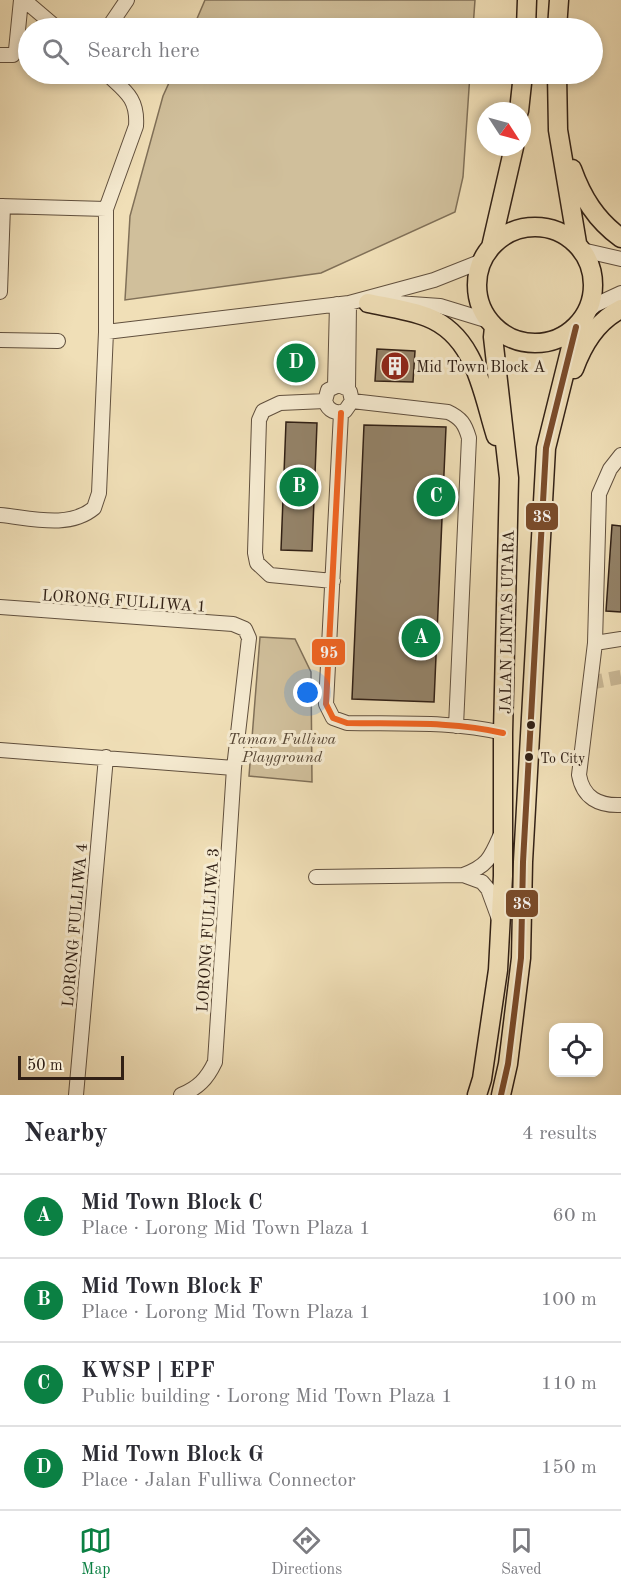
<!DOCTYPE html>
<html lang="en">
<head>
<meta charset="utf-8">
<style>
  body { margin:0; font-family:"Old Standard TT",serif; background:#f2f2f3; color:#2b2b33 }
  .controls { position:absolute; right:18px; bottom:18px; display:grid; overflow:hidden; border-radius:12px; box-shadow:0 3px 9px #0003 }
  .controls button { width:54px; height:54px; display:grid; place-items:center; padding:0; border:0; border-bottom:2px solid #e1e1e2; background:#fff; color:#2b2b33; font:30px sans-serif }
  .compass { position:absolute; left:477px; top:102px; width:54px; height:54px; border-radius:50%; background:#fff; box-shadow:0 3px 9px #0003; rotate:126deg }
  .scale { position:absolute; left:18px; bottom:15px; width:106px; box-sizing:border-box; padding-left:6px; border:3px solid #312015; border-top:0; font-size:16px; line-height:21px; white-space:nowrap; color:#312015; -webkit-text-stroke:4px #f5ead0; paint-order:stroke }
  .you { position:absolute; left:308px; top:693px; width:21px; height:21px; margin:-15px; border:4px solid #fff; border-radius:50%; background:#1a73e8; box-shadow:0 0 0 9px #1a73e833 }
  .badge { display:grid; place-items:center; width:39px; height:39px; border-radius:50%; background:#0b8043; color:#fff; font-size:20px; font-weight:700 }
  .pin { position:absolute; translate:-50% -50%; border:3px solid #fff; box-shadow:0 2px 6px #0006 }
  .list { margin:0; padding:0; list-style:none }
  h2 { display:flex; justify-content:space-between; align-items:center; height:78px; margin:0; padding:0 24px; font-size:26px }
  h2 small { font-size:20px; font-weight:400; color:#7c7c81 }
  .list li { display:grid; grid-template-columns:39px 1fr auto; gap:18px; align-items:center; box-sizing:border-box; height:84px; padding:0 24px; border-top:2px solid #e1e1e2 }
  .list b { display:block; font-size:22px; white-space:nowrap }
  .list p { margin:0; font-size:20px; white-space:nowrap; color:#7c7c81 }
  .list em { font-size:20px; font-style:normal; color:#7c7c81 }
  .icon { flex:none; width:33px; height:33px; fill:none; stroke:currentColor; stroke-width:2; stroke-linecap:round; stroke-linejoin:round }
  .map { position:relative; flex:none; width:621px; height:1095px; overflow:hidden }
  .search { position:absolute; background:#fff; box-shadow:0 3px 9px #0003; left:18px; right:18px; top:18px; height:66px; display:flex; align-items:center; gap:15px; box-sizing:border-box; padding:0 21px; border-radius:33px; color:#7c7c81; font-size:22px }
  .sheet { height:414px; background:#fff }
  nav { display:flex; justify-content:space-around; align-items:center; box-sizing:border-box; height:84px; border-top:2px solid #e1e1e2; background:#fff; font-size:16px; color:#7c7c81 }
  nav a { display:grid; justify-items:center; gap:3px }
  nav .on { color:#0b8043 }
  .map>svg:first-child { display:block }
</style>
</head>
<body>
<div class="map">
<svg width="621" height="1095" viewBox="0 0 621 1095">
  <rect width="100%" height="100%" fill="#f0dfb7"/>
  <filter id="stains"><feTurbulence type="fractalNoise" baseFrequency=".00333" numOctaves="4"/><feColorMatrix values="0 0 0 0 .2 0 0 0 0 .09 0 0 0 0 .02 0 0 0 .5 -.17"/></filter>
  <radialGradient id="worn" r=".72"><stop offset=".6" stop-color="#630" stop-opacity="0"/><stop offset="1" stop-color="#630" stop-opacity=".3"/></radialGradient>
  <path fill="#d0bf9b" stroke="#807058" stroke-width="1.5" d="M205 0H475L473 28H193Z
    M173 74H470L463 177 455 212 321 273 125 300 130 216 163 96Z
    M260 637 295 639 311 672 312 782 249 776Z"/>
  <path fill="#948369" stroke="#312015" stroke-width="1.5" d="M283 347 310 348 309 378 281 377Z
    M377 349 415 351 413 382 375 381Z
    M286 422 317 423 312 551 281 550Z
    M364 425 446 427 434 702 352 699Z
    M612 525 621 526V612L606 611Z"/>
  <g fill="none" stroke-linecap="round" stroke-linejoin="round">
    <path stroke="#cab997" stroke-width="14" stroke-dasharray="14 7" stroke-linecap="butt" d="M589 683 621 677"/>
    <g stroke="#61503e" stroke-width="16">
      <path id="minor" d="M24 0 57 28
        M108 28 127 0
        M0 55H13L16 50 21 0
        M0 206 106 209
        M582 250 621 259
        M0 292 3 206
        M397 303 440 306 489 321
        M587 312 595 305 621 293
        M106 332 349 303 434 280 482 261
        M0 340 58 341
        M335 386 337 304
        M348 389 339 385 328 390 325 401C328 411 336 414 345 411L352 401 350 392 348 389 349 303
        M325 401 280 403 263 411 259 420 255 553 257 563 270 575 333 581
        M352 401 448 412C461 418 465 424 469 438L456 726
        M341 413 326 704 333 718 347 723C399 724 453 721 503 733
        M621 455 610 469 599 494 595 643 579 775C583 798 599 806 621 805
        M0 515C31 518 69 529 94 508L99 493 106 332V209L136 126C138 98 125 91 107 74
        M0 607 233 624 245 629 249 638 234 768 215 1062C207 1079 198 1088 181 1095
        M595 643 621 639
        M0 750 234 768
        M463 875 482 882 488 889 499 919
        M316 877 463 875C488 866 491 857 501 834
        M76 1095 106 757"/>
    </g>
    <g stroke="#312015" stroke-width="21">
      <path id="major" d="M526 28 527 0
        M557 28 559 0
        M557 74 558 130 577 243
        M519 111 523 74
        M572 169C582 197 596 220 621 238
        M477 285a58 58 0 1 1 116 0a58 58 0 1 1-116 0Z
        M491 247 514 147
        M368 303C387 307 409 310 427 317 476 336 482 392 496 436
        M574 369C583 344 597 321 621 309
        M477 1095 482 1079 498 970 503 876V733L509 478 493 337 494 327
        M501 1095 508 1064 521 958 523 862 546 448 576 327"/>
    </g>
    <use href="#minor" stroke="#f5ead0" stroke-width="14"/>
    <use href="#major" stroke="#f0dfb7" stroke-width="18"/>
    <g stroke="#f5ead0" stroke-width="10">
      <path id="bus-1" d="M341 413 326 704 333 718 347 723C399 724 453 721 503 733"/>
    </g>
    <g stroke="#f5ead0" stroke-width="10">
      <path id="bus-2" d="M501 1095 508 1064 521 958 523 862 546 448 576 327"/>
    </g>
    <use href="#bus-1" stroke="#f26522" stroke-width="6"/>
    <use href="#bus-2" stroke="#7a4b2a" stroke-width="6"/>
  </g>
  <defs>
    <g id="building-disc" transform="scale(1.5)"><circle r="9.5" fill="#8f2418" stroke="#f5ead0"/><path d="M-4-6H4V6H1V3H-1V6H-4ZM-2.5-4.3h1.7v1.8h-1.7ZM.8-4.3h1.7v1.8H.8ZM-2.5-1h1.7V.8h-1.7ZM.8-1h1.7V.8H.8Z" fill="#fff"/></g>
  </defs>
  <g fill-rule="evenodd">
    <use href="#building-disc" x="395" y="366"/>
  </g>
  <g fill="#312015" stroke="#f5ead0" stroke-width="2">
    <circle cx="531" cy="725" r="5"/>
    <circle cx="529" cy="757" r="5"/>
  </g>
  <g text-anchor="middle" stroke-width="6" stroke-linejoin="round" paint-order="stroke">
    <g font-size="14" fill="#312015" stroke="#f5ead0" text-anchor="start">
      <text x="540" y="763">To City</text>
    </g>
    <g font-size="16" fill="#312015" stroke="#f5ead0" text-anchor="start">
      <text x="416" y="372">Mid Town Block A</text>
    </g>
    <g font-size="16" fill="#312015" stroke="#f5ead0">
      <text transform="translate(124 600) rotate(4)" y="6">LORONG FULLIWA 1</text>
      <text transform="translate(506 622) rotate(-89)" y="6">JALAN LINTAS UTARA</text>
      <text transform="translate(74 925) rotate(-85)" y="6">LORONG FULLIWA 4</text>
      <text transform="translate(207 930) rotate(-86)" y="6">LORONG FULLIWA 3</text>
    </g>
    <g font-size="16" font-style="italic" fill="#594836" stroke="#f5ead0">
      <text x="282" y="744">Taman Fulliwa<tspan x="282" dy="18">Playground</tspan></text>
    </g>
  </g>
  <g stroke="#f5ead0" stroke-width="2">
    <rect x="525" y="502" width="34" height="29" rx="6" fill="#7a4b2a"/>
    <rect x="311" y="638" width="35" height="28" rx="6" fill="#f26522"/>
    <rect x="505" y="889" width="34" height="29" rx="6" fill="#7a4b2a"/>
  </g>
  <g font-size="16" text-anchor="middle" font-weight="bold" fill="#fff">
    <text x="542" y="522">38</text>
    <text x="329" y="658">95</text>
    <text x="522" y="909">38</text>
  </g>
  <rect width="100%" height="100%" filter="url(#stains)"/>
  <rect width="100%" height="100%" fill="url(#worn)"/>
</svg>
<div class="controls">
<button><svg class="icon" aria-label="locate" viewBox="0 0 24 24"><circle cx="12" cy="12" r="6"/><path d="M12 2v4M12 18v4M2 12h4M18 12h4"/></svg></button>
</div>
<svg class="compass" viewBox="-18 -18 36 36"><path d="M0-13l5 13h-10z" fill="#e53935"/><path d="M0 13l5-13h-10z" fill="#7c7c81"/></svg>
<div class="scale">50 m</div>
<div class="you"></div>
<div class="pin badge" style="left:421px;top:638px">A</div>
<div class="pin badge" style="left:299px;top:487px">B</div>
<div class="pin badge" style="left:436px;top:497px">C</div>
<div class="pin badge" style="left:296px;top:363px">D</div>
<div class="search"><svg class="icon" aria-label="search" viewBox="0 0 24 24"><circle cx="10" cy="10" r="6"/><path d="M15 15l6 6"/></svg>Search here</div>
</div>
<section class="sheet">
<h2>Nearby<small>4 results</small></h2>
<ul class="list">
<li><span class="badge">A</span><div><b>Mid Town Block C</b><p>Place · Lorong Mid Town Plaza 1</p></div><em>60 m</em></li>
<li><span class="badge">B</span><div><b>Mid Town Block F</b><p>Place · Lorong Mid Town Plaza 1</p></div><em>100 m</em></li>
<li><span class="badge">C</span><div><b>KWSP | EPF</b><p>Public building · Lorong Mid Town Plaza 1</p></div><em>110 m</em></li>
<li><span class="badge">D</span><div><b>Mid Town Block G</b><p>Place · Jalan Fulliwa Connector</p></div><em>150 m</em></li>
</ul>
</section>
<nav>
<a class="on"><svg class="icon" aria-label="map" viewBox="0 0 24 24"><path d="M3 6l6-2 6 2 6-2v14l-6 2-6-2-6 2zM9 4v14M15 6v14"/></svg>Map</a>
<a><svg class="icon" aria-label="directions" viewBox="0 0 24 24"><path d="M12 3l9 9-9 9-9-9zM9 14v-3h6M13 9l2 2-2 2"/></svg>Directions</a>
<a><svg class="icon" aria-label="saved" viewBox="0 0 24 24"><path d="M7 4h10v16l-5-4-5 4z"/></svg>Saved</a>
</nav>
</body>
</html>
